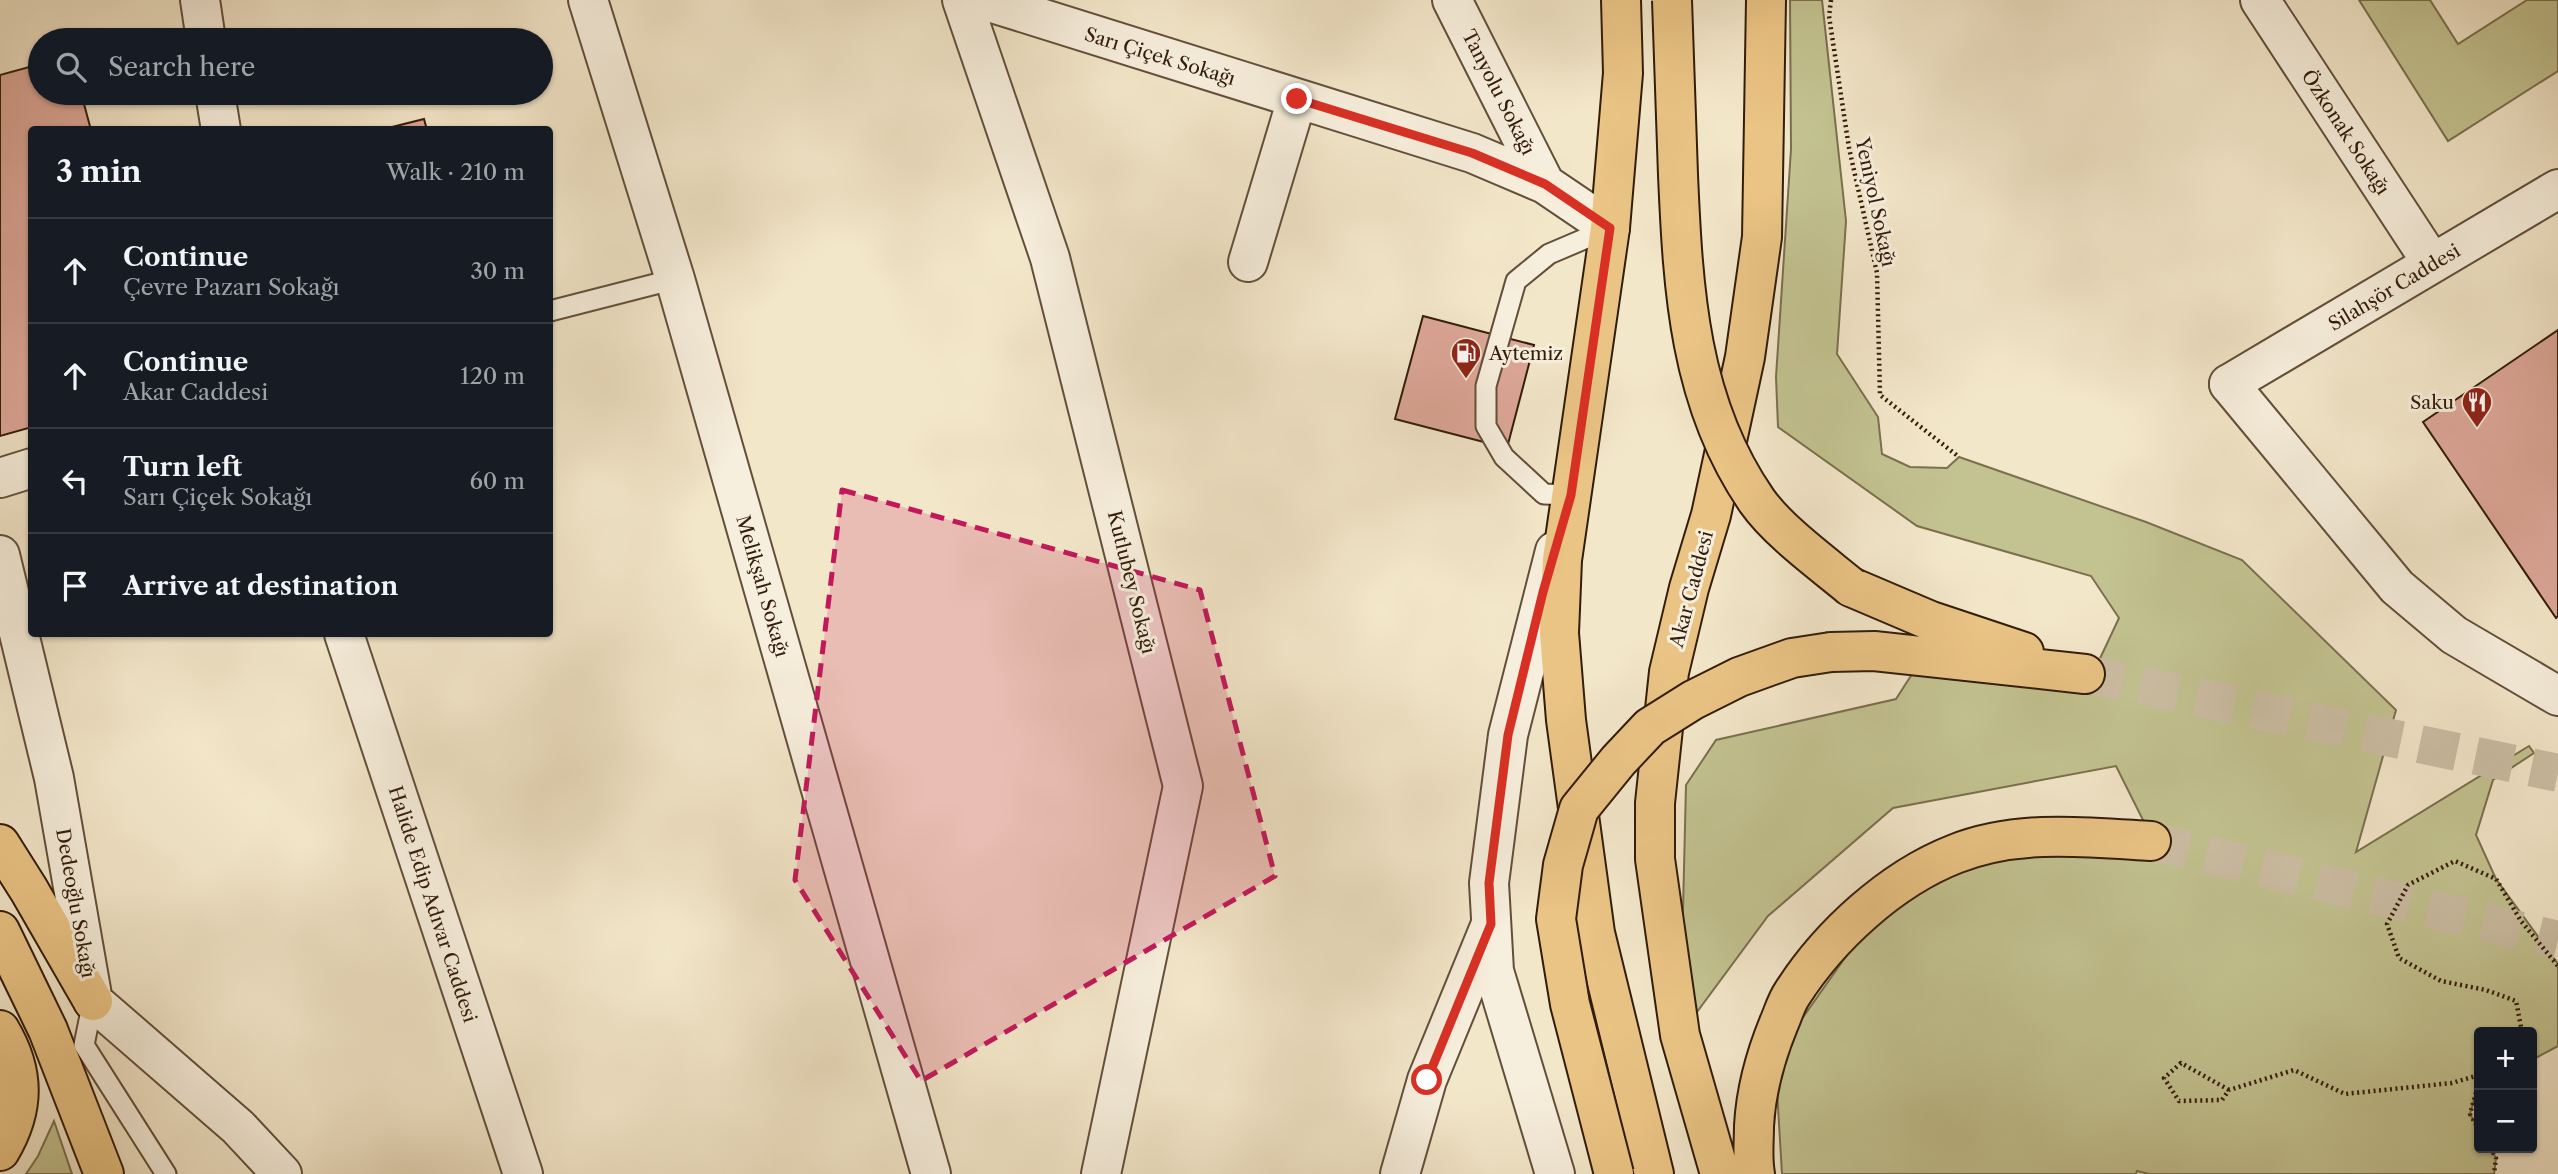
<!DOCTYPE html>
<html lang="en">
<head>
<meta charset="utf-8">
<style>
  body { margin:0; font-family:"Libre Caslon Text",serif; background:#20242c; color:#f1f3f6 }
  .controls { position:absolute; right:21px; bottom:21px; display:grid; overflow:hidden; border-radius:7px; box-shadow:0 2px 5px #0004 }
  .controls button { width:63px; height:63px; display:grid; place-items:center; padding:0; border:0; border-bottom:2px solid #363941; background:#171b24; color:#f1f3f6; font:35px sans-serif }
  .stop { position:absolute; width:21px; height:21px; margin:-16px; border:5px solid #d93025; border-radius:50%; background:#fff }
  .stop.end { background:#d93025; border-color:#fff; box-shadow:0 2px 7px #0008 }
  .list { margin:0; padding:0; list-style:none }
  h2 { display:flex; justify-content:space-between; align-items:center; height:91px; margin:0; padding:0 28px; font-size:30px }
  h2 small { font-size:23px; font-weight:400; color:#9ea1a6 }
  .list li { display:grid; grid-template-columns:46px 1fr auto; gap:21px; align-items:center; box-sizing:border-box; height:105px; padding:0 28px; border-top:2px solid #363941 }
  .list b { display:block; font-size:26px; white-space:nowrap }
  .list p { margin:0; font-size:23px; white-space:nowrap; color:#9ea1a6 }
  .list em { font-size:23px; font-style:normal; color:#9ea1a6 }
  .icon { flex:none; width:38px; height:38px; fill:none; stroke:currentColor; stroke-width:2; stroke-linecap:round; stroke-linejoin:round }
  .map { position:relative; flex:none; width:2558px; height:1174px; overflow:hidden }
  .search { position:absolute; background:#171b24; box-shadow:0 2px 5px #0004; left:28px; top:28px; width:525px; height:77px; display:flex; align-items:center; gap:18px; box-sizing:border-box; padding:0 24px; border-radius:38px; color:#9ea1a6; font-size:26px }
  .panel { position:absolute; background:#171b24; box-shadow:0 2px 5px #0004; left:28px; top:126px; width:525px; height:511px; border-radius:7px }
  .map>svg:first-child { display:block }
</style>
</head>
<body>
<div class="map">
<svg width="2558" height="1174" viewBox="0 0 2558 1174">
  <rect width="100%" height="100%" fill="#f3e7ca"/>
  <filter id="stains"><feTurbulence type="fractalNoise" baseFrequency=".00286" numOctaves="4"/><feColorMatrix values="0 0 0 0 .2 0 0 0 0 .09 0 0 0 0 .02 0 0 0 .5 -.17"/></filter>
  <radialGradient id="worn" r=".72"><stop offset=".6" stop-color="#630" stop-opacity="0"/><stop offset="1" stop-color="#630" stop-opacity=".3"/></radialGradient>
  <path fill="#c3c391" stroke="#7a704e" stroke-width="2" d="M1790 0H1822L1846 221 1837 354 1878 417 1882 454 1910 467 1947 468 1959 457 2146 522 2242 560 2396 710 2356 852 2529 746 2534 753 2493 780 2476 835 2496 879 2558 964V1046L2532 1060V1032H2479V1082L2470 1114 2479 1130V1148H2490L2496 1158 2494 1174H2149L2137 1171 2136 1174H1782L1775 1057 1897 884 2146 826 2116 766 1893 808 1768 916 1680 1035 1686 785 1716 740 1896 699 1914 671 2096 667 2119 618 2091 576 1917 526 1778 427 1776 377 1791 149Z
    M2359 0H2430L2458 44 2527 0H2558V71L2448 141Z
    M54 1121 72 1174H26L38 1156Z"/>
  <path fill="#dda798" stroke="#321c0a" stroke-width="2" d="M40 64V93H81L91 130H32V427L0 436V75Z
    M424 119 427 130H380Z
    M1423 316 1534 345 1507 448 1395 419Z
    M2558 330V616L2556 618 2423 422Z"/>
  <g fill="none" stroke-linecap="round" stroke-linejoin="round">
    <path stroke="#ccbea4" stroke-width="38" stroke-dasharray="38 19" stroke-linecap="butt" d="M2085 674 2558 773
      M2151 841 2558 940"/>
    <g stroke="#624f3a" stroke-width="23">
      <path id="service" d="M550 311 675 279
        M1571 495 1544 494 1504 457 1486 426V386L1516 281 1549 254 1610 228
        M93 1001 84 1045 166 1174"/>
    </g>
    <g stroke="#624f3a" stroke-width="42">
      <path id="minor" d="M588 0 675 279 931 1174
        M962 0 1050 258 1183 786 1101 1174
        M983 0 1472 153 1545 184 1610 228
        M1452 0 1545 184
        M2260 0 2432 263
        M1248 262 1297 99
        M2229 384 2397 587 2454 635 2558 696
        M0 478 32 468
        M0 555 54 778 93 1001 238 1127 282 1174
        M1400 1174 1427 1080 1491 924"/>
    </g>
    <g stroke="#624f3a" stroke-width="42">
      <path id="tertiary" d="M200 0 206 40
        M215 93 221 130
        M2229 384 2558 189
        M1555 551 1508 735 1489 883 1494 971 1555 1174
        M344 634 523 1174"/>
    </g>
    <g stroke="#321c0a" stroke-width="42">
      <path id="primary" d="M1621 0 1623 73 1610 228 1562 560 1559 633 1566 720 1595 933 1654 1174
        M1851 587 1931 621 2024 652
        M1831 652 1874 651 2085 674
        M0 844 29 890 93 1001
        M0 931 48 1030 104 1174
        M0 1030C25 1072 25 1109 0 1151
        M1720 1174 1680 1035 1655 859V803L1669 672 1689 588 1711 515 1745 357 1762 237 1766 0
        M1755 1174C1752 1158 1754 1142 1754 1126 1756 1089 1765 1057 1779 1023 1783 1014 1786 1003 1792 994 1829 936 1891 879 1955 854 2017 829 2087 837 2151 841"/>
    </g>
    <path stroke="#321c0a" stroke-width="4.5" stroke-dasharray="2 3.5" stroke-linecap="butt" d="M1831 0 1829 16 1849 148 1877 273 1880 395 1959 457
      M2522 1032 2516 1001 2486 990 2441 981 2399 958 2387 924 2408 885 2455 861 2496 879 2521 921 2558 966
      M2479 1082 2470 1114 2479 1130
      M2229 1090 2181 1063 2164 1078 2179 1101 2222 1100 2229 1090 2294 1070 2345 1094 2452 1083 2479 1075
      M2490 1148 2496 1158 2494 1174"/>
    <use href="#service" stroke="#f7efdd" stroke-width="19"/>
    <use href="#minor" stroke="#f7efdd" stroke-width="38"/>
    <use href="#tertiary" stroke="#f7efdd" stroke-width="38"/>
    <use href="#primary" stroke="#eac485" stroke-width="38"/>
    <g stroke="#321c0a" stroke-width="42" stroke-linecap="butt">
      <path id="primary-bridge" d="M1672 0C1674 58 1676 117 1678 175 1683 290 1689 403 1757 501 1778 531 1822 563 1851 587
        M1614 1174 1570 1004 1556 919 1563 865 1579 809 1618 761 1650 727 1693 700 1739 677 1792 658 1831 652"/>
    </g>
    <use href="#primary-bridge" stroke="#eac485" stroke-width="38"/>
  </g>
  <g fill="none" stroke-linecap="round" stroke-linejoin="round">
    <path stroke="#d93025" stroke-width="9" d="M1297 99 1472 153 1545 184 1610 228 1571 495 1543 592 1508 735 1489 883 1491 924 1427 1080"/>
  </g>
  <path fill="#c2185b" fill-opacity="0.2" stroke="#c2185b" stroke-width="5" stroke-dasharray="14 9" stroke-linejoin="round" d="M842 490 1200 590 1275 876 921 1081 795 880Z"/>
  <defs>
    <g id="fuel-pin" transform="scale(1.575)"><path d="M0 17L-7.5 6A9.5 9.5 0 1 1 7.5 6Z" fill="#8f2418" stroke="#f7efdd"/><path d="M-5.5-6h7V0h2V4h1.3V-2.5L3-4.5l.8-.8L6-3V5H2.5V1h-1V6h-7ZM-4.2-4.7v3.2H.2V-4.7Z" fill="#fff"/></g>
    <g id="restaurant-pin" transform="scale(1.575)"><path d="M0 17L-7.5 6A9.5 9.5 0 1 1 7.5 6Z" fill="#8f2418" stroke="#f7efdd"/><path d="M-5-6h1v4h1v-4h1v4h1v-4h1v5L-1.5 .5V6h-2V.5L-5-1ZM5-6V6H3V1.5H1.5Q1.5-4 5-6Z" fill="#fff"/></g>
  </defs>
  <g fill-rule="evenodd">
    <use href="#fuel-pin" x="1466" y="353"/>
    <use href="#restaurant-pin" x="2477" y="402"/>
  </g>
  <g text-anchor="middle" stroke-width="6" stroke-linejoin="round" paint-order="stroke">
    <g font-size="19" fill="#321c0a" stroke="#f7efdd">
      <text transform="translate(1160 56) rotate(17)" y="7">Sarı Çiçek Sokağı</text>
      <text transform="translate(1499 92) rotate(63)" y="7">Tanyolu Sokağı</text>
      <text transform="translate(2346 132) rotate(57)" y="7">Özkonak Sokağı</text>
      <text transform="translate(1876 202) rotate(78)" y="7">Yeniyol Sokağı</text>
      <text transform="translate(2394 287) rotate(-31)" y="7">Silahşör Caddesi</text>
      <text transform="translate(1132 582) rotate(76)" y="7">Kutlubey Sokağı</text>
      <text transform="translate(763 586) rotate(74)" y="7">Melikşah Sokağı</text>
      <text transform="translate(1691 589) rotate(-75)" y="7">Akar Caddesi</text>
      <text transform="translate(76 903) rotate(80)" y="7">Dedeoğlu Sokağı</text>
      <text transform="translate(433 904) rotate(72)" y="7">Halide Edip Adıvar Caddesi</text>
    </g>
    <g font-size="19" fill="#321c0a" stroke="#f7efdd" text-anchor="start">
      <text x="1489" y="360">Aytemiz</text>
      <text x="2454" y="409" text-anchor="end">Saku</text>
    </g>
  </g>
  <rect width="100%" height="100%" filter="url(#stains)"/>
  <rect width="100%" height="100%" fill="url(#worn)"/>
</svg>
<div class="controls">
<button>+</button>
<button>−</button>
</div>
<div class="stop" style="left:1427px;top:1080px"></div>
<div class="stop end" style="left:1297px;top:99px"></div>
<div class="search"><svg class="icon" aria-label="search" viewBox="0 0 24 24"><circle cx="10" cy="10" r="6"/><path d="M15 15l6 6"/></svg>Search here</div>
<section class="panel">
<h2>3 min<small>Walk · 210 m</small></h2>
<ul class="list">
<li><svg class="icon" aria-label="ahead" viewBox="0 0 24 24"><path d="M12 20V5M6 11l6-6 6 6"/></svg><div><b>Continue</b><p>Çevre Pazarı Sokağı</p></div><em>30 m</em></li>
<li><svg class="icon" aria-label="ahead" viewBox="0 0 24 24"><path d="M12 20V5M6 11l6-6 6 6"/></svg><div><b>Continue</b><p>Akar Caddesi</p></div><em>120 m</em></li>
<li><svg class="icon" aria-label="left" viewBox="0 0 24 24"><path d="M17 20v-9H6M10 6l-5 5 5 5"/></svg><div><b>Turn left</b><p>Sarı Çiçek Sokağı</p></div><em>60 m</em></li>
<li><svg class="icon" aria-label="arrive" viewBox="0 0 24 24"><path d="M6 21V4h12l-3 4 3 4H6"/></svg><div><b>Arrive at destination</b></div></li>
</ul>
</section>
</div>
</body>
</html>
